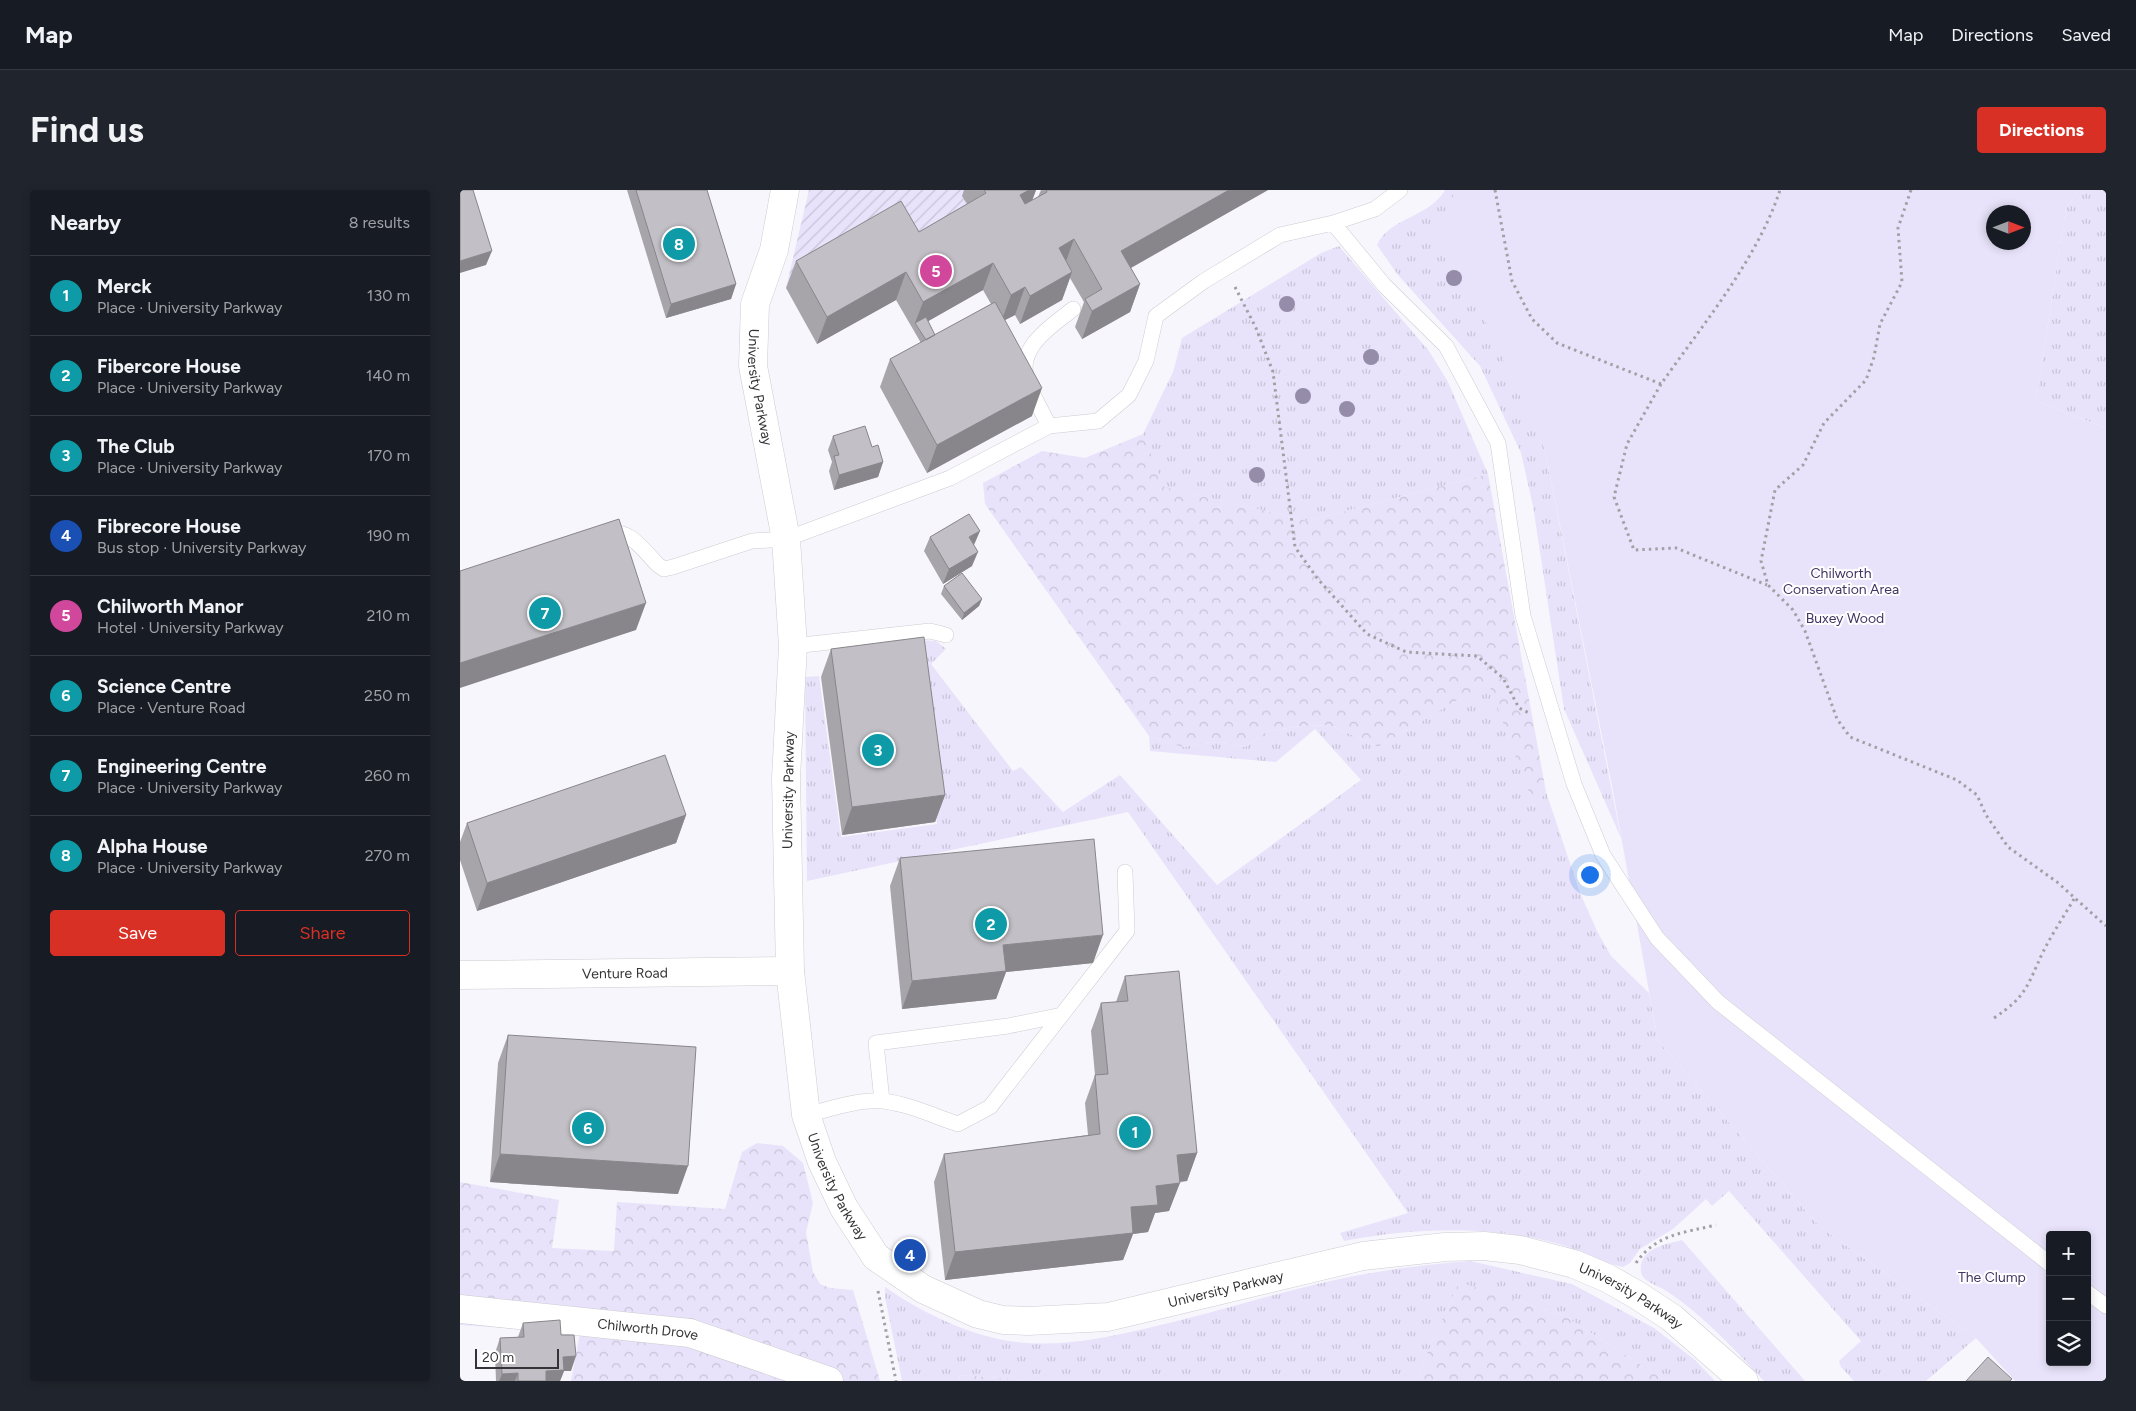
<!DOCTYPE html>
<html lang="en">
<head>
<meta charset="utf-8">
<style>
  body { margin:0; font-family:Figtree,sans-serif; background:#20242c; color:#f1f3f6 }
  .controls { position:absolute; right:15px; bottom:15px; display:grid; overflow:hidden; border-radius:5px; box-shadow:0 2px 8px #0003 }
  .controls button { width:45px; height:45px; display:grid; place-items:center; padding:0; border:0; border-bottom:1px solid #363941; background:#171b24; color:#f1f3f6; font:25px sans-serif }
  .compass { position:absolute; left:1526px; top:15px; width:45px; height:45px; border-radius:50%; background:#171b24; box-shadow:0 2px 8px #0003; rotate:90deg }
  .scale { position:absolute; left:15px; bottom:12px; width:84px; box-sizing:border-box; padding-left:5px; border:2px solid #343436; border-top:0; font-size:14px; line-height:18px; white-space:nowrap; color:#343436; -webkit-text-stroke:4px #fff; paint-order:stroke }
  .you { position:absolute; left:1129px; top:684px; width:18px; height:18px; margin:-12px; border:4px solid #fff; border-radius:50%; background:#1a73e8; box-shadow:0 0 0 8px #1a73e833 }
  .badge { display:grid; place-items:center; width:32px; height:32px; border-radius:50%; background:#d93025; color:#fff; font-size:16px; font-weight:700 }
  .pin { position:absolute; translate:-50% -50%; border:2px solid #fff; box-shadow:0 1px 5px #0006 }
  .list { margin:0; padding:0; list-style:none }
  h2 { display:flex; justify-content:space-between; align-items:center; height:65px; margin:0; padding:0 20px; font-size:21px }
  h2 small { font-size:16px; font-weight:400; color:#9ea1a6 }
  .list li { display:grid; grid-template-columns:32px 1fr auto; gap:15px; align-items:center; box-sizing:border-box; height:80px; padding:0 20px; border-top:1px solid #363941 }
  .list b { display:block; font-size:19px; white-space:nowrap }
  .list p { margin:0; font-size:16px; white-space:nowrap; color:#9ea1a6 }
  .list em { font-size:16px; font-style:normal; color:#9ea1a6 }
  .actions { display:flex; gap:10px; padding:15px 20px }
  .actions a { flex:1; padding:11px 0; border:1px solid #d93025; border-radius:5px; text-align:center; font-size:18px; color:#d93025 }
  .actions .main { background:#d93025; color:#fff }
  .icon { flex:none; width:28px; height:28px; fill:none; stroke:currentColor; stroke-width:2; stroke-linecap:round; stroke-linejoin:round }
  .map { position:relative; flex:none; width:1646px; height:1191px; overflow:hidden; border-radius:5px }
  header { display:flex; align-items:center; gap:30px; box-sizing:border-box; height:70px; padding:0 25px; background:#171b24; border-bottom:1px solid #363941 }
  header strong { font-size:24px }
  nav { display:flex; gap:28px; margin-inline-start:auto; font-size:18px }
  .intro { display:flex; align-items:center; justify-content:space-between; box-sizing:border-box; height:120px; padding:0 30px }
  h1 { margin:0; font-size:35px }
  .button { padding:12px 22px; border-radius:5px; background:#d93025; color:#fff; font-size:18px; font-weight:700 }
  main { display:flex; gap:30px; padding:0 30px }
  aside { flex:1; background:#171b24; border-radius:5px; box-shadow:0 2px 8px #0003 }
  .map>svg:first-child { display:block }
</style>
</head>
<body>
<header>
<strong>Map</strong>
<nav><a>Map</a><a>Directions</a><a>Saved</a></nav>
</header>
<div class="intro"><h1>Find us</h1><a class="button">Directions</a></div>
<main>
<aside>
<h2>Nearby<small>8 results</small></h2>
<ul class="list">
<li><span class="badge" style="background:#0f9aa8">1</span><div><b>Merck</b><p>Place · University Parkway</p></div><em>130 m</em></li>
<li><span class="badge" style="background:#0f9aa8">2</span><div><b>Fibercore House</b><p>Place · University Parkway</p></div><em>140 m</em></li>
<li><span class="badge" style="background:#0f9aa8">3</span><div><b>The Club</b><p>Place · University Parkway</p></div><em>170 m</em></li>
<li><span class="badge" style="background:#1a4fb4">4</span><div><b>Fibrecore House</b><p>Bus stop · University Parkway</p></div><em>190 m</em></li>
<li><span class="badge" style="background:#d1479c">5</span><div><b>Chilworth Manor</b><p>Hotel · University Parkway</p></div><em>210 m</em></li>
<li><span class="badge" style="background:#0f9aa8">6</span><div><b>Science Centre</b><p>Place · Venture Road</p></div><em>250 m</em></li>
<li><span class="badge" style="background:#0f9aa8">7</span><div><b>Engineering Centre</b><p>Place · University Parkway</p></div><em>260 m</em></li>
<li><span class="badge" style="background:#0f9aa8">8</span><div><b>Alpha House</b><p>Place · University Parkway</p></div><em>270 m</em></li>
</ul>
<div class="actions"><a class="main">Save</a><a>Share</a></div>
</aside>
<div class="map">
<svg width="1646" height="1191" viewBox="0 0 1646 1191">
  <defs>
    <pattern id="grass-tufts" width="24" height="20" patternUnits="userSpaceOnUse" patternTransform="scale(1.25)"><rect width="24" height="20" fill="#e8e3fa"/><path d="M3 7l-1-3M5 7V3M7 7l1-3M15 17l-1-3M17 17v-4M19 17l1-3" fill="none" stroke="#c8c3d7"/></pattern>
    <pattern id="forest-crowns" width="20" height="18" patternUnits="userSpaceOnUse" patternTransform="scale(1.25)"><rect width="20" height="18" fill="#e8e3fa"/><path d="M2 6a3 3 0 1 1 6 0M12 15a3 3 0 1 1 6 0" fill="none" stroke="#c8c3d7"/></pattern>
    <pattern id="garden-furrows" width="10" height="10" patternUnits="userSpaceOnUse" patternTransform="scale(1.25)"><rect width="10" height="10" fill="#e8e3fa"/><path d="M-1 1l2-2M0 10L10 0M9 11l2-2" fill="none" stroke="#c8c3d7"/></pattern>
  </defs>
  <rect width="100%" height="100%" fill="#f7f6fc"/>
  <path fill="url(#grass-tufts)" d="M985 0H1366L1024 126 1085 260 1161 648 1104 519 1073 316 1061 263 1020 176 938 85 917 55C930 27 969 28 985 0Z
    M1619 0H1646V238L1576 211 1606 18Z
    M879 56 969 161 988 192 1028 284 848 331 703 297 683 244 713 182 722 148 861 63Z
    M458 450 476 451 486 459 471 474 553 581 561 577 603 622 660 585 757 695 901 590 855 539 816 572 690 561 689 546 722 557 757 552 785 557 809 541 841 536 870 535 918 557 1029 491 1074 616 1086 602 1120 703 1137 741 1151 766 1189 803 1198 851 1360 1037 1516 1148 1466 1191H1394L1381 1177 1379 1171 1401 1151 1269 1001 1252 1016 1246 1009 1213 1039 1180 1059 1170 1073 1163 1077C1140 1073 1119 1059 1095 1053 1025 1035 955 1038 884 1051L880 1043 948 1023 668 622 347 691 345 487 359 486 381 647 477 634 456 472Z
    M1222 1050 1345 1191H1304C1274 1159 1244 1126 1208 1102 1200 1096 1182 1092 1181 1082 1178 1058 1207 1054 1222 1050Z
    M1010 1071 1112 1094 1194 1138 1235 1170 1255 1191H1206L1103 1125 999 1093 955 1191H584L499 1185 500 1191H442L425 1107V1097C461 1122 506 1144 549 1151 596 1158 639 1149 684 1139 742 1126 799 1108 857 1094 907 1082 958 1075 1010 1071Z"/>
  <path fill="url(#forest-crowns)" d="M683 244 704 297 848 331 1028 284 1086 602 1074 616 1028 492 918 557 870 535 841 536 809 541 785 557 757 552 722 557 689 546 525 314 523 293 582 261 625 268Z
    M297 953 323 956 343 973 353 1013 346 1042 353 1082 360 1094 370 1098 393 1100 420 1191H111L120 1143 0 1135V992L99 1010 92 1058 154 1061 157 1012 265 1019 282 962Z
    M999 1092 1103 1125 1206 1191H955Z
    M499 1185 584 1191H500Z"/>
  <path fill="#e8e3fa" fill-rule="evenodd" d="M996 0H1619L1606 18 1576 211 1646 238V1191H1555L1516 1148 1360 1037 1198 851 1152 596 1085 260 1023 126 973 50ZM1534 22H1564V52H1534ZM1590 1045H1627V1172H1590Z"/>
  <path fill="url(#garden-furrows)" d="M349 0H513L516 31 326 98Z"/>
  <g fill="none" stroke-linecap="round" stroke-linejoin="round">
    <g stroke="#cdccd1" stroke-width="16">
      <path id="lane" d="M873 33 915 19 940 0
        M589 236C582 221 572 205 567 190 556 157 592 136 613 119
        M144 345C169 336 182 359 198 375L204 379 213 377 292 351 326 349 490 288 589 236 638 231 669 205 686 171 696 126 744 91 820 45 873 33 924 95 986 156 1038 253 1063 426 1114 594 1143 665 1197 748 1258 812 1590 1074
        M333 456 470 441 486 445
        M422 911 416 853 548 836 602 825
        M346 925C370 919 398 909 423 911 449 914 474 926 498 934L530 917 667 741 665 682
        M1627 1102 1646 1116"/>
    </g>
    <g stroke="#cdccd1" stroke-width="29">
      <g id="street">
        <path id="s1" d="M325 0 314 60 295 114 293 176 326 349 333 456 326 588 330 781 346 925 362 972 384 1018 416 1067 463 1099 518 1124 543 1130 568 1131 648 1127 903 1066 985 1057 1024 1056 1060 1060 1114 1074 1147 1088 1177 1105 1212 1128 1284 1191"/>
        <path id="s2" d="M0 785 330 781"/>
        <path id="s3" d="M0 1119 230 1143 369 1191"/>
      </g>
    </g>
    <path stroke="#a1a1a5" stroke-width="3" stroke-dasharray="2.5 4" stroke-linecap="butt" d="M1035 0 1052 91 1072 129 1097 153 1201 194C1242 136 1298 68 1320 0
      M1451 0 1438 38 1442 92 1420 134 1414 167 1406 190 1364 233 1343 275 1315 300 1301 371 1308 395 1333 420 1345 441 1377 529 1390 547 1497 590 1517 605 1526 625 1548 657 1597 692 1646 736
      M775 97 796 138 813 182 835 357 857 388 907 444 946 462 1017 466 1043 488 1059 518 1069 523
      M1201 194 1167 254 1154 307 1174 360 1216 358 1307 395
      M1534 828C1567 806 1567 796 1583 762 1592 744 1604 726 1614 709
      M1176 1073C1196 1044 1223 1043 1256 1035
      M418 1101 436 1191"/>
    <use href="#lane" stroke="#fff" stroke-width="15"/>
    <use href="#street" stroke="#fff" stroke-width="28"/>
  </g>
  <g fill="#948ca8">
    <circle cx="994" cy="88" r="8"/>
    <circle cx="827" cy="114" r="8"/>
    <circle cx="911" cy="167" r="8"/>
    <circle cx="843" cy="206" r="8"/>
    <circle cx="887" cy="219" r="8"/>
    <circle cx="797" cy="285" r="8"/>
  </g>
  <path fill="#a7a5aa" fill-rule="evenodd" d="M167 0H247L276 94 271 109 206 128Z
    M504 0H576L572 10 578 7 581 0H808L671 78 680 94 670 122 622 149 615 137 624 112 610 88 602 110 560 134 555 125 545 130 572 226 467 283 420 197 430 169 461 153 436 110 357 154 326 98 336 71 459 42 507 14 502 6ZM523 100 531 114 475 145 468 131Z
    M373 246 412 257 423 272 418 287 374 300 369 281 372 272 368 260Z
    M470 347 514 356 512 376 483 394 464 361Z
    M484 396 522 409 519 416 502 430 481 404Z
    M371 459 485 605 475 632 382 645 361 487Z
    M226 625 216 653 17 721 0 670V652L7 633Z
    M440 668 633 773 546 782 536 809 442 819 430 696Z
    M665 786 737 963 727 991 719 992 709 1021 695 1023 688 1042 673 1044 663 1070 485 1090 474 992 484 964 628 945 625 913 635 885 631 841 641 813 656 812Z
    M48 845 218 1004 30 992 38 873Z
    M63 1133 101 1145 111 1181H104L100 1191H36L35 1163 40 1148 58 1147Z"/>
  <path fill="#88868b" d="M569 0H576L568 22 560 5Z
    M769 0H808L651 89 661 61Z
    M614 49 604 77 599 58Z
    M32 61 26 75 0 83V71Z
    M533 73 523 100 458 137 455 133 463 112Z
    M446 82 436 110 357 154 367 127Z
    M612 82 602 110 560 134 570 106Z
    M276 94 271 109 206 128 211 114Z
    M680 94 670 122 622 149 632 121Z
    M565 97 555 125 541 132 551 105Z
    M582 198 572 226 467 283 477 255Z
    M423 272 418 287 374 300 379 285Z
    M520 341 514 355 509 347Z
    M518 362 512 376 483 394 489 379Z
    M522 409 519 416 502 430 504 423Z
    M186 413 176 440 0 498V473Z
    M485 605 475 632 382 645 392 617Z
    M226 625 216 653 17 721 27 693Z
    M643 745 633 773 546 782 536 809 442 819 452 791 543 755Z
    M737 963 727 991 707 993 717 965Z
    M40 964 228 976 218 1004 30 992Z
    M720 993 709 1021 695 1023 688 1042 673 1044 663 1070 485 1090 495 1062 671 1017 696 996Z
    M116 1166 111 1181H104L100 1191H82L86 1181 103 1167Z
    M58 1183 55 1191H39L42 1184Z"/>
  <path fill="#c2c0c6" stroke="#88868b" d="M0 0H13L32 61 0 71Z
    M176 0H247L276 94 211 114Z
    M524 0H569L560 5 565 14 587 2 586 0H769L661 61 680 94 632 121 625 109 642 99 614 49 599 58 612 82 570 106 565 97 551 105 533 73 463 112 446 82 367 127 336 71 441 11 459 42 526 3Z
    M535 112 582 198 477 255 430 169Z
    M466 127 475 145 466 150 455 133Z
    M405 236 412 257 418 255 423 272 379 285 374 266 379 265 373 246Z
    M509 324 520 341 509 347 518 362 489 379 470 347Z
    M159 329 186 413 0 473V381Z
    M502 383 522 409 504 423 484 396Z
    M464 447 485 605 392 617 371 459Z
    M205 565 226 625 27 693 7 633Z
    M634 649 643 745 543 755 546 781 452 791 440 668Z
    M719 781 737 963 717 965 720 993 696 996 698 1015 671 1017 673 1043 495 1062 484 964 640 944 635 885 648 884 641 813 668 811 665 786Z
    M48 845 236 857 228 976 40 964Z
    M100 1130 101 1145H114L116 1166 103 1167 104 1180 86 1181V1191H58V1183L42 1184 40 1148 64 1147 63 1133Z
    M1528 1167 1552 1189 1550 1191H1506Z"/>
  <g text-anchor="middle" stroke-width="4" stroke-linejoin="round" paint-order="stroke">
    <g font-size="14" fill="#343436" stroke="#fff">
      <text dy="5" stroke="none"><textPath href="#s1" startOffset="202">University Parkway</textPath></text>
      <text transform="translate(328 600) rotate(-89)" y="5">University Parkway</text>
      <text dy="5" stroke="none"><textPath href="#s2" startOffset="165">Venture Road</textPath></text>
      <text dy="5" stroke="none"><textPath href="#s1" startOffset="1012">University Parkway</textPath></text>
      <text dy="5" stroke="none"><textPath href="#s1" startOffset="1462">University Parkway</textPath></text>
      <text dy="5" stroke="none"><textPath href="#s1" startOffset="1882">University Parkway</textPath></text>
      <text dy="5" stroke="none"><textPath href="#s3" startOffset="189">Chilworth Drove</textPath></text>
    </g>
    <g font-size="14" fill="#433564" stroke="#fff">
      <text x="1381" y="388">Chilworth<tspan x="1381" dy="16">Conservation Area</tspan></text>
      <text x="1385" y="433">Buxey Wood</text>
      <text x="1532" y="1092">The Clump</text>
    </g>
  </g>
</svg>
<div class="controls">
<button>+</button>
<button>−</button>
<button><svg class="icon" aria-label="layers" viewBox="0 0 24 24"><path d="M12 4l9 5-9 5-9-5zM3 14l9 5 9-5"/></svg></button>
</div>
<svg class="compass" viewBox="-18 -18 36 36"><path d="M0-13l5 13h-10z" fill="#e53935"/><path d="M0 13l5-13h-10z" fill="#9ea1a6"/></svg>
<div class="scale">20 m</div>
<div class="you"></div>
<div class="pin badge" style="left:675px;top:942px;background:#0f9aa8">1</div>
<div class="pin badge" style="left:531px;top:734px;background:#0f9aa8">2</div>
<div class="pin badge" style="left:418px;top:560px;background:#0f9aa8">3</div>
<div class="pin badge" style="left:450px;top:1065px;background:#1a4fb4">4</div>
<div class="pin badge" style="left:476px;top:81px;background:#d1479c">5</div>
<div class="pin badge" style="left:128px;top:938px;background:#0f9aa8">6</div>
<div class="pin badge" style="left:85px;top:423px;background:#0f9aa8">7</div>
<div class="pin badge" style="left:219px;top:54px;background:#0f9aa8">8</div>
</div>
</main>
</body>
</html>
